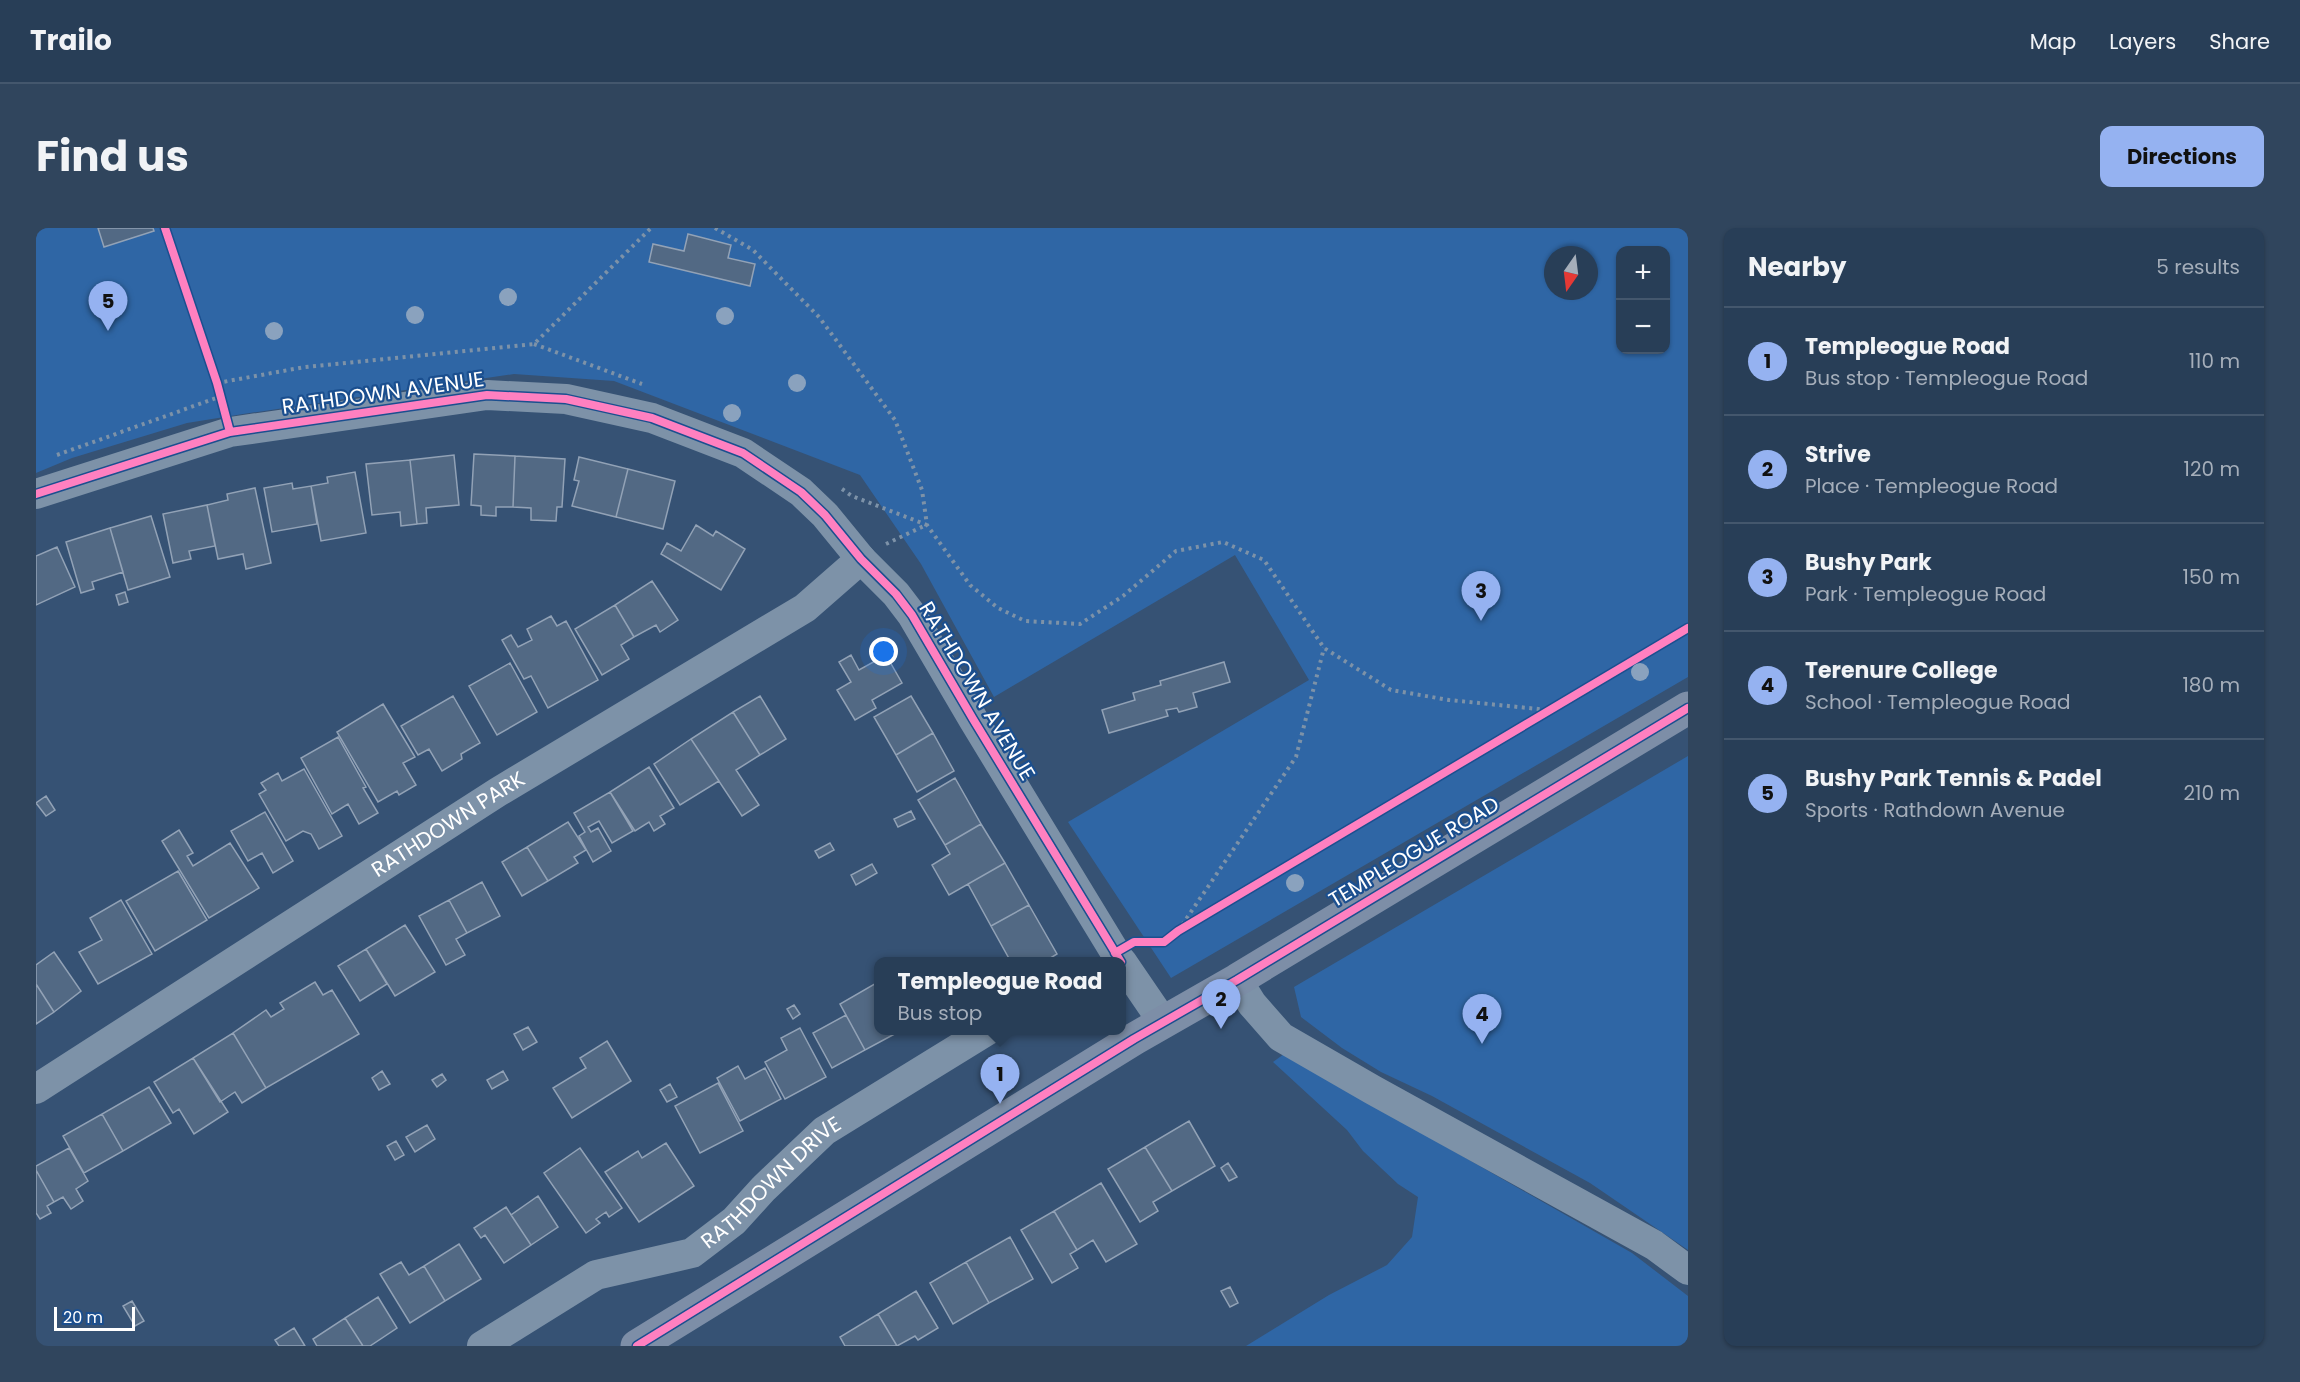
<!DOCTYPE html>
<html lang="en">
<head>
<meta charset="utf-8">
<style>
  body { margin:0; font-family:Poppins,sans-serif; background:#30455d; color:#f1f3f6 }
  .controls { position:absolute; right:18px; top:18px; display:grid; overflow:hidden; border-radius:12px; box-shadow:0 2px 4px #0004 }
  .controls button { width:54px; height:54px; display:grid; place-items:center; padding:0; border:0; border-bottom:2px solid #44576d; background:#283e57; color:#f1f3f6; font:30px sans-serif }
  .compass { position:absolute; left:1508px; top:18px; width:54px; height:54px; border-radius:50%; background:#283e57; box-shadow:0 2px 4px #0004; rotate:194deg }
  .scale { position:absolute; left:18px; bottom:15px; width:81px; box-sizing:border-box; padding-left:6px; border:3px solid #fff; border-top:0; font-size:16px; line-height:21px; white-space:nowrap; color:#fff; -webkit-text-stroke:4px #1b4f8f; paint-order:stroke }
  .you { position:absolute; left:848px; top:424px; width:21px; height:21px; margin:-15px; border:4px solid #fff; border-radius:50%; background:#1a73e8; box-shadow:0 0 0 9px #1a73e833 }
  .badge { display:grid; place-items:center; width:39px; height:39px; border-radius:50%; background:#95b2f1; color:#111; font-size:20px; font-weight:700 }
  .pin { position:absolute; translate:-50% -50px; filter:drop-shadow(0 2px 3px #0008) }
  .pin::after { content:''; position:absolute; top:32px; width:21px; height:18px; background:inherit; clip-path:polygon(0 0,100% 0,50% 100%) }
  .popup { position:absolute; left:838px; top:729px; width:252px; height:78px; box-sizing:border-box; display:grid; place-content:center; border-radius:12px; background:#283e57; filter:drop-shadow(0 2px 4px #0005); font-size:20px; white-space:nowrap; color:#a5aeba }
  .popup b { font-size:22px; color:#f1f3f6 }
  .popup::after { content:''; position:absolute; left:50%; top:100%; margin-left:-12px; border:12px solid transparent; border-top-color:#283e57 }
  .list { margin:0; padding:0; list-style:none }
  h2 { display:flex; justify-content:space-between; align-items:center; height:78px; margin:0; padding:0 24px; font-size:26px }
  h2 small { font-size:20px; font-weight:400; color:#a5aeba }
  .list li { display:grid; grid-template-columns:39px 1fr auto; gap:18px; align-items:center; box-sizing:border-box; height:108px; padding:0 24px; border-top:2px solid #44576d }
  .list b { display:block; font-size:22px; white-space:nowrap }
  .list p { margin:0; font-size:20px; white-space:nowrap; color:#a5aeba }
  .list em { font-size:20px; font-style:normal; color:#a5aeba }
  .map { position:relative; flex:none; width:1652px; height:1118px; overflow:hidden; border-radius:12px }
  header { display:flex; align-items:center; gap:36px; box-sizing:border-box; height:84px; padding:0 30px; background:#283e57; border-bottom:2px solid #44576d }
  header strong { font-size:28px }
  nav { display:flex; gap:33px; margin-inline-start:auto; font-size:21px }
  .intro { display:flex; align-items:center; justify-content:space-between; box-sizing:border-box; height:144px; padding:0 36px }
  h1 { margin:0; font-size:42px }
  .button { padding:15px 27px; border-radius:12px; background:#95b2f1; color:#111; font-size:21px; font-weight:700 }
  main { display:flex; gap:36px; padding:0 36px }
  aside { flex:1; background:#283e57; border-radius:12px; box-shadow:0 2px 4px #0004 }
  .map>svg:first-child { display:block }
</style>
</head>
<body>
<header>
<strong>Trailo</strong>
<nav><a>Map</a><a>Layers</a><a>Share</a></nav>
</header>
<div class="intro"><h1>Find us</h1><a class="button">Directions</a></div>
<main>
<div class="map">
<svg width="1652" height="1118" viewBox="0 0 1652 1118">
  <rect width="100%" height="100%" fill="#365274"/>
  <path fill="#2f66a5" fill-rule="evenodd" d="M0 0H1652V449L1135 750 1032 594 1273 452 1199 327 958 469 885 336 824 247 578 153 478 146 207 186 151 195 36 230 0 245ZM1584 22H1630V122H1584ZM1517 27H1553V63H1517Z
    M1652 528V1022L1554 955 1396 868 1345 844 1306 820 1265 789 1258 759Z
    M1248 826 1596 1025 1652 1068V1118H1210L1293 1067 1351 1037 1376 1009 1382 969 1362 956 1327 923 1311 902 1237 834Z"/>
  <path fill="#526984" stroke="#92a2b6" stroke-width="1.5" d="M62 0H117L118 3 68 19Z
    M652 6 695 17 692 30 719 36 714 58 613 34 617 16 648 23Z
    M438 226 479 228 477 279H460V288L445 287V278L435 277Z
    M418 227 423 277 390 280 391 295 381 296 374 232Z
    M479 228 529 231 526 279H521L520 293 495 292V280L477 279Z
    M543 229 592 241 580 289 536 278 543 253 538 252Z
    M374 232 381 296 365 298 364 284 336 287 330 236Z
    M592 241 639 253 627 301 580 289Z
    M319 244 330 305 285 313 275 258 292 255 291 249Z
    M256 255 257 261 275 258 281 296 236 304 228 260Z
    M219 260 235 335 210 341 207 326 182 331 171 277 192 272 191 266Z
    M171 277 179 318 153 323 155 331 137 335 127 286Z
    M115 288 134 349 92 362 74 300Z
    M660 297 677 308 680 303 709 321 685 362 625 326 631 315 645 323Z
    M74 300 87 344 56 354 58 361 45 365 30 314Z
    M21 319 39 359 0 377V328Z
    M616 353 642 392 624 404 620 397 598 409 579 377Z
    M89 364 92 374 83 377 80 367Z
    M579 377 598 409 585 417 593 431 566 447 539 401Z
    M515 388 521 398 530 393 562 452 512 480 495 448 488 451 466 412 475 407 482 419 496 412 491 401Z
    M815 427 823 442 850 427 866 455 836 472 840 480 819 492 801 462 815 454 803 434Z
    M1188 434 1194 454 1157 465 1161 479 1143 484 1141 480 1130 482 1132 488 1073 505 1066 482 1099 472 1097 465 1125 457 1124 453Z
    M474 435 501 484 461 507 433 458Z
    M417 468 444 515 425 526 426 531 406 543 393 521 382 527 365 498Z
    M724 468 750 511 724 527 697 484Z
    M875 468 897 505 860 527 838 489Z
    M347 476 379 529 367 535 380 557 363 567 361 563 342 574 301 504Z
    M697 484 724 527 700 542 723 577 706 588 655 511Z
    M897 505 918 543 881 564 860 527Z
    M302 509 330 559 327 560 342 585 323 596 312 576 296 586 265 530Z
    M655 511 683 553 644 577 618 536Z
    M613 539 638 580 624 588 629 596 618 603 613 594 599 603 574 564Z
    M268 541 306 608 283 621 275 606 267 603 250 613 223 566 230 562 225 555 242 545 246 553Z
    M919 550 945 596 909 617 882 572Z
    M574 564 597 603 576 615 563 593 552 599 555 604 562 600 575 623 557 634 543 608 549 604 538 585Z
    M10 568 19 582 10 588 0 575Z
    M875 583 879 591 862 599 858 591Z
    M229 584 257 633 237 645 226 625 212 633 195 603Z
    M532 594 550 622 538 629 542 635 512 653 491 619Z
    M945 596 969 635 913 667 896 637 914 626 909 617Z
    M143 602 157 625 151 628 157 638 194 615 223 660 173 690 126 613Z
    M794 615 798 622 783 630 779 623Z
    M491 619 512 653 486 668 466 634Z
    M969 635 993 677 955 698 932 656Z
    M836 636 841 645 820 657 815 647Z
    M142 643 171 692 119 723 90 673Z
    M446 654 464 688 431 705 413 672Z
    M85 672 116 726 62 756 43 724 66 712 54 690Z
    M413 672 431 705 420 711 429 727 410 737 383 688Z
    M993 677 1021 726 1008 734H975L955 698Z
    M369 697 399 744 359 768 330 721Z
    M330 721 351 756 324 773 302 738Z
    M18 724 45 763 18 784 0 756V737Z
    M279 754 287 767 296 762 323 806 230 860 197 805 230 782 235 789 248 781 244 775Z
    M842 754V802H866L829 822 804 776Z
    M0 756 18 784 0 796Z
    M758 777 764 786 757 791 751 781Z
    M810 787 829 822 796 840 777 805Z
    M492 799 501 814 487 822 478 806Z
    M764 800 790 849 749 871 729 834 751 822 745 810Z
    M197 805 230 860 206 875 199 864 184 874 157 830Z
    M571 813 595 853 536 890 517 860 550 840 544 830Z
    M157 830 192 884 158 906 143 881 137 885 118 854Z
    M702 838 709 851 729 840 745 871 704 893 681 850Z
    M346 843 354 856 343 862 336 850Z
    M467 843 472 852 456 861 451 852Z
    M406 846 410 852 401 859 396 852Z
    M682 855 707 903 664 925 639 878Z
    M634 856 641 869 631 874 624 862Z
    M113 859 135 895 87 923 66 886Z
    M66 886 87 923 48 945 27 908Z
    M1153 893 1179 938 1136 963 1109 919Z
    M391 897 399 911 379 924 370 909Z
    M360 913 368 927 359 932 351 918Z
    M630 915 658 958 603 994 569 944 602 923 606 930Z
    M1109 919 1136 963 1117 974 1122 983 1104 994 1072 941Z
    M33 920 52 953 40 961 47 973 35 981 27 969 18 974 0 942V938Z
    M544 920 586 980 573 989 570 984 560 991 564 995 550 1005 508 945Z
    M1192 935 1201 949 1193 953 1185 940Z
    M0 942 18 974 11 978 15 985 4 991 0 985Z
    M1065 955 1101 1016 1070 1034 1057 1012 1041 1022 1018 983Z
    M502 968 522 999 495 1017 475 987Z
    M470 979 495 1017 468 1035 449 1007 445 1010 438 1000Z
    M1018 983 1041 1022 1034 1026 1042 1040 1016 1055 985 1002Z
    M974 1009 997 1051 953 1075 930 1034Z
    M423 1016 445 1051 409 1073 388 1038Z
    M365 1034 373 1047 388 1038 409 1073 374 1095 344 1046Z
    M930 1034 953 1075 917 1096 894 1055Z
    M1194 1059 1202 1075 1194 1079 1185 1063Z
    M880 1063 902 1100 882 1112 879 1108 861 1118 842 1086Z
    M342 1069 361 1100 334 1118H327L309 1090Z
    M96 1073 108 1093 99 1098 87 1078Z
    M842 1086 861 1118H809L804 1109Z
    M309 1090 327 1118H281L277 1111Z
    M258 1100 269 1118H243L239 1112Z"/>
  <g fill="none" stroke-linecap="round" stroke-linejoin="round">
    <path stroke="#7d92a8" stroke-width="4" stroke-dasharray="3 4.5" stroke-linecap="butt" d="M129 0 181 155 186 178
      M679 0 717 22 783 89 859 192 886 262 891 297 934 357 962 380 989 393 1044 396 1087 368 1140 323 1187 314 1228 332 1288 420 1355 462 1413 472 1512 482
      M498 116 606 156
      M181 155 269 139 498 116 615 0
      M21 227 183 169
      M806 261 816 268 891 297
      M850 316 890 297
      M1142 703 1260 529 1288 420"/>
    <g stroke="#7d92a8" stroke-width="30">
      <path d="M0 266 194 204 451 167 530 171 616 190 707 225 765 264 789 287 825 331 860 366 876 387 937 491 1085 734"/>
      <path d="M1086 734 1127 794"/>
      <path d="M1201 752 1216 776 1245 809 1337 862 1618 1017 1652 1042"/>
      <path id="s1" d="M0 861 462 564 769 380 825 331"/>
      <path id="s2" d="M446 1118 560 1047 656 1025 698 993 728 960 788 903 952 802"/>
    </g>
    <path stroke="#7d8ea7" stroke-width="33" d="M601 1118 1098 811 1201 752 1652 480"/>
    <g stroke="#1b4f8f" stroke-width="11">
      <path id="cycleway" d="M129 0 181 155 194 204
        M0 266 194 204 451 167 530 171 616 190 707 225 765 264 789 287 825 331 860 366 876 387 937 491 1085 734
        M1079 725 1098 714H1128L1142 703 1652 400
        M601 1118 1098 811 1201 752 1652 480"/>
    </g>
    <use href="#cycleway" stroke="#ff80c0" stroke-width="8"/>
  </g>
  <g fill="#8aa2be">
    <circle cx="472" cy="69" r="9"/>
    <circle cx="379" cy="87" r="9"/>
    <circle cx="689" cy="88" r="9"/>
    <circle cx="238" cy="103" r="9"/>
    <circle cx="761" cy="155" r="9"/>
    <circle cx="696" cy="185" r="9"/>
    <circle cx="1604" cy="444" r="9"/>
    <circle cx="1259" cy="655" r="9"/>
  </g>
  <g text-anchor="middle" stroke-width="4.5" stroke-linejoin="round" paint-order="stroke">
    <g font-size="21" fill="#fff" stroke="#1b4f8f">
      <text transform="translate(347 165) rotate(-8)" y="7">RATHDOWN AVENUE</text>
      <text transform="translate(941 463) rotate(59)" y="7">RATHDOWN AVENUE</text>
      <text dy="7" stroke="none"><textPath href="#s1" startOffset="490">RATHDOWN PARK</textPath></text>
      <text transform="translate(1378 624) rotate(-31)" y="7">TEMPLEOGUE ROAD</text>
      <text dy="7" stroke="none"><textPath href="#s2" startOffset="339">RATHDOWN DRIVE</textPath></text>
    </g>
  </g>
</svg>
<div class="controls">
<button>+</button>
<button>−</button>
</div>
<svg class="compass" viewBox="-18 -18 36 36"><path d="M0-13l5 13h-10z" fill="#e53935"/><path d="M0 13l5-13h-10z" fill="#a5aeba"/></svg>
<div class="scale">20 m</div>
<div class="you"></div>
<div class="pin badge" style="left:964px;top:876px">1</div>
<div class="popup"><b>Templeogue Road</b>Bus stop</div>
<div class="pin badge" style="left:1185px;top:801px">2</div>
<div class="pin badge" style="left:1445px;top:393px">3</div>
<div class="pin badge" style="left:1446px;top:816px">4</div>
<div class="pin badge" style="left:72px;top:103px">5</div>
</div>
<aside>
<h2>Nearby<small>5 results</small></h2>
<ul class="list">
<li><span class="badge">1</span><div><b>Templeogue Road</b><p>Bus stop · Templeogue Road</p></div><em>110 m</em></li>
<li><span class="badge">2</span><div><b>Strive</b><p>Place · Templeogue Road</p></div><em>120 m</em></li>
<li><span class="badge">3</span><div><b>Bushy Park</b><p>Park · Templeogue Road</p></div><em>150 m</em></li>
<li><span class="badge">4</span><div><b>Terenure College</b><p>School · Templeogue Road</p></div><em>180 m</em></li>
<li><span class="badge">5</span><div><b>Bushy Park Tennis &amp; Padel</b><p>Sports · Rathdown Avenue</p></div><em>210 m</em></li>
</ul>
</aside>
</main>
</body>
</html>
